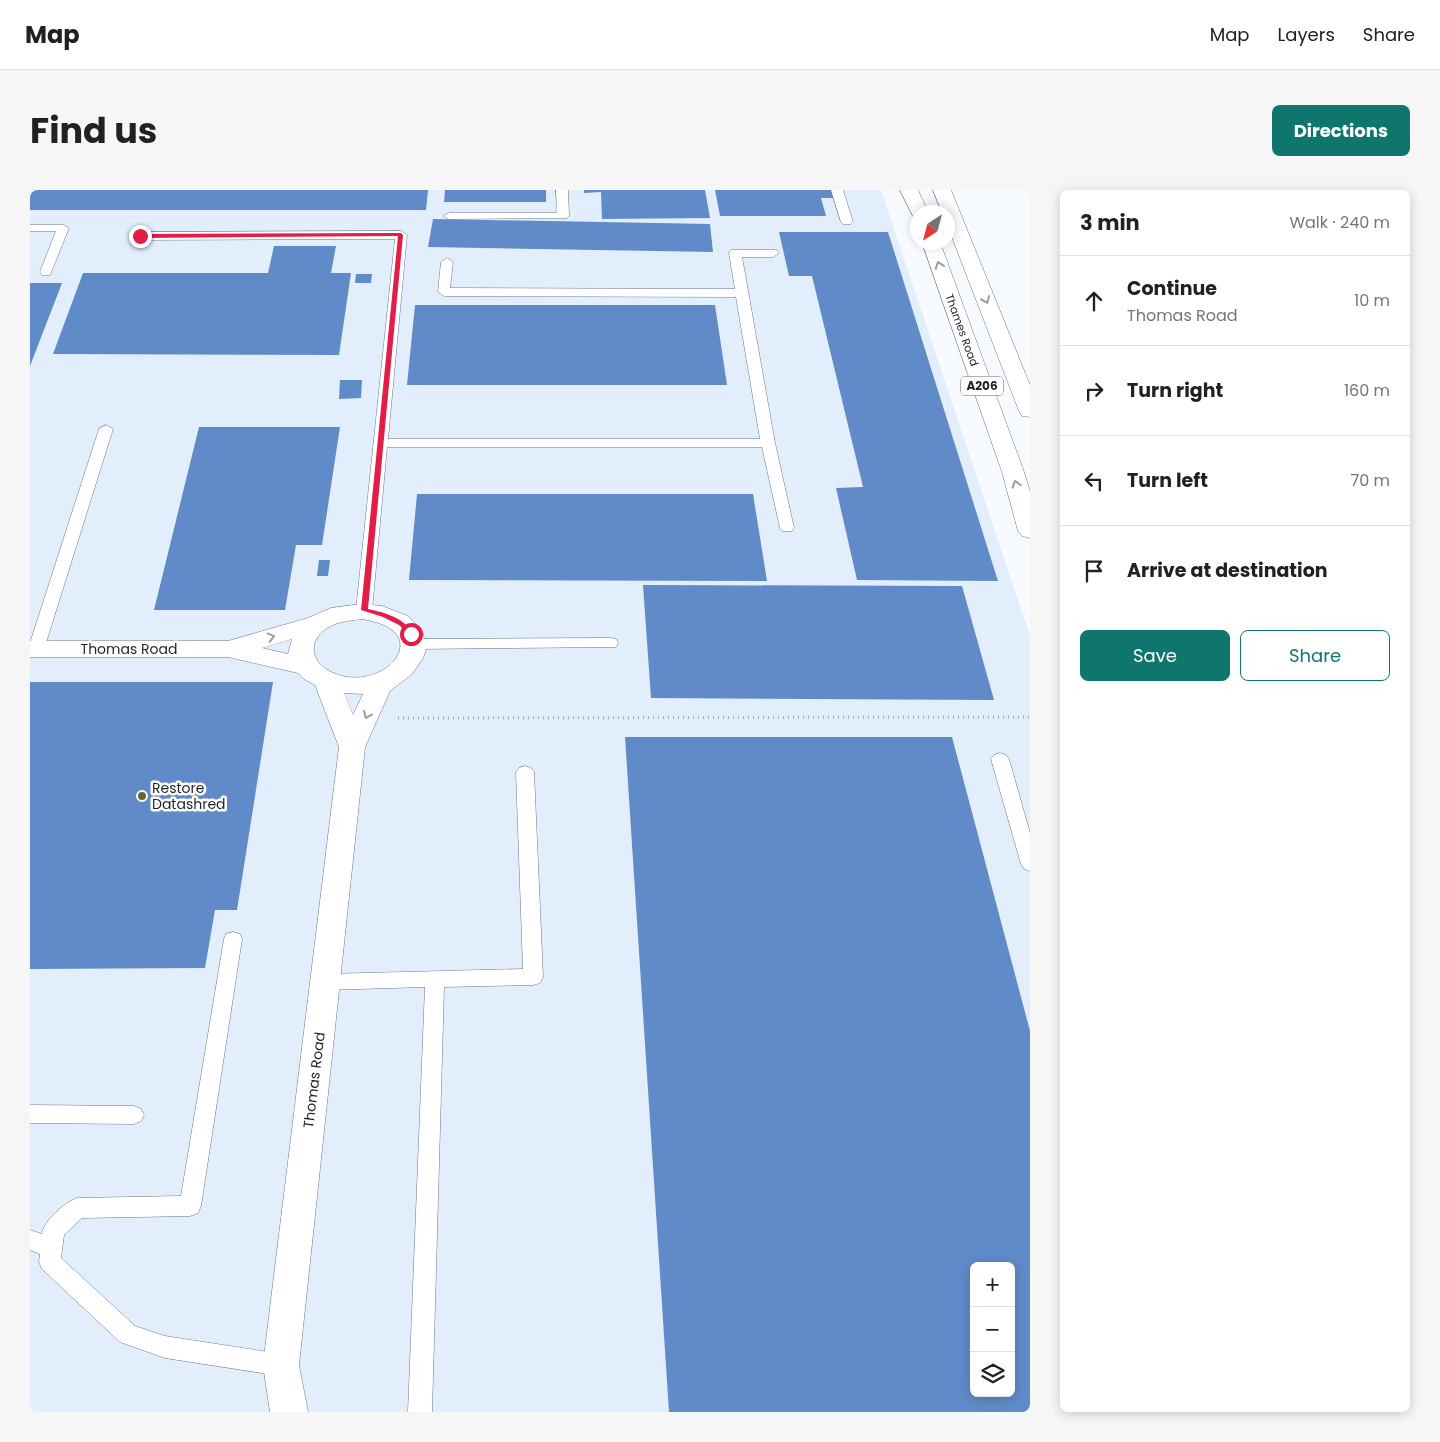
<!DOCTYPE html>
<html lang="en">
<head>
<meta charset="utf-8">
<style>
  body { margin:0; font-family:Poppins,sans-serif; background:#f6f6f6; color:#202124 }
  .controls { position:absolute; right:15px; bottom:15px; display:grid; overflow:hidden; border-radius:8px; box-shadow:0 2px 12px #0003 }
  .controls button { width:45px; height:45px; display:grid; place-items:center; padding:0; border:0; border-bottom:1px solid #e0e0e0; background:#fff; color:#202124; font:25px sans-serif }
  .compass { position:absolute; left:880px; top:15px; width:45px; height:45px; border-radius:50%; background:#fff; box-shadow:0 2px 12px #0003; rotate:216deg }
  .stop { position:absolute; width:15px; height:15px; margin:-11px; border:4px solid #e11d48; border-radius:50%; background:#fff }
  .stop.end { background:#e11d48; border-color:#fff; box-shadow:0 1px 5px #0008 }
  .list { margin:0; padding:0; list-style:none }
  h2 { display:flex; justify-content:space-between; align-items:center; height:65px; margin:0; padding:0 20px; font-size:21px }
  h2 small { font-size:16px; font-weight:400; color:#757577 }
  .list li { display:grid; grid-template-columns:32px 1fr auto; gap:15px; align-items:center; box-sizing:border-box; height:90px; padding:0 20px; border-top:1px solid #e0e0e0 }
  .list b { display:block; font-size:19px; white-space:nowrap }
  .list p { margin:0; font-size:16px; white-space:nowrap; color:#757577 }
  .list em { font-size:16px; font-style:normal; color:#757577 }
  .actions { display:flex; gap:10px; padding:15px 20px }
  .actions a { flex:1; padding:11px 0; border:1px solid #0f766e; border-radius:8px; text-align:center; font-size:18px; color:#0f766e }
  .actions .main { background:#0f766e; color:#fff }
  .icon { flex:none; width:28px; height:28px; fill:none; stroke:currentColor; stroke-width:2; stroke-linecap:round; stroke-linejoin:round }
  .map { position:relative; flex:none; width:1000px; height:1222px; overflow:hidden; border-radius:8px }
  header { display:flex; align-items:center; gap:30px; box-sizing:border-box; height:70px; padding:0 25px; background:#fff; border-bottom:1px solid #e0e0e0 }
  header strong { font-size:24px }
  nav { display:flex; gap:28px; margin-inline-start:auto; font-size:18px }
  .intro { display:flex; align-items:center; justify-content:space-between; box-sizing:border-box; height:120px; padding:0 30px }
  h1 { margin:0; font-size:35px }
  .button { padding:12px 22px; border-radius:8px; background:#0f766e; color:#fff; font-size:18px; font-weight:700 }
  main { display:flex; gap:30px; padding:0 30px }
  aside { flex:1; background:#fff; border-radius:8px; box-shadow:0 2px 12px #0003 }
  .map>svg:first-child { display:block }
</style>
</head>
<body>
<header>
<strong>Map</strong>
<nav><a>Map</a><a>Layers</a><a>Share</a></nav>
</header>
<div class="intro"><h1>Find us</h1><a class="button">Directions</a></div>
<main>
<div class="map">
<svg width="1000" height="1222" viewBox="0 0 1000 1222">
  <rect width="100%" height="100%" fill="#f7fafe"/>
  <path fill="#e3eefd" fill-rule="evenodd" d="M0 0H851L1000 446V1222H0ZM944 1076H981V1203H944Z"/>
  <path fill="#608bc8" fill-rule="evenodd" d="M0 0H398L396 20H0Z
    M415 0H516V12H414Z
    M554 0H675L680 28 572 29 571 2 554 3Z
    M685 0H806L808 8H791L796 26H690Z
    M403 29 680 34 683 62 398 57Z
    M749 42H858L968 391 827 390 806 298 833 297 782 86H759Z
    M244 56H306L301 83H321L309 165 23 164 53 83H238Z
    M326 84H342L341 93H325Z
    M0 93H32L0 176Z
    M385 115H685L697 195H377Z
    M310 190H332L331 208 309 209Z
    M169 237H310L292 355H266L255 420H124Z
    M387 304H723L737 391 379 390Z
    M289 370H300L298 386H287Z
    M613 395 932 396 964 510 621 508Z
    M0 492H243L207 720H185L175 778 0 779Z
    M595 547H922L1000 841V1222H639ZM944 1076H981V1203H944Z"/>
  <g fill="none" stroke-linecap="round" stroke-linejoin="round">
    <g stroke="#6c7888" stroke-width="1">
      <path id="service" d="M526 0H538L539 26 537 28 419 29 413 26 419 23H527Z
        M801 0H813L823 32 821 34H813L811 32Z
        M0 35H33L39 38 20 85H12L10 82 26 41H0Z
        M371 41 377 45 358 249H730L706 107 414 106 408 102 411 72 417 68 423 72 420 98 705 99 699 63 701 60H747L749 63 743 67H712L745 253 764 338 762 341H752L750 338 732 257H357L342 420 339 424H329L326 420 365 49 109 50 103 46 109 42Z
        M76 235 83 239 14 459 12 463 6 464 0 463V453L69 239Z
        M580 448 586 449 588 453 586 457 383 459 377 458 375 454 377 450 383 449Z
        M970 563 976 565 979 569 1000 643V681L994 679 991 674 961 569 964 565Z
        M495 576 501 578 504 582 513 787 510 793 503 795 414 797 402 1222H378L395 797 295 800 288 798 285 792 288 786 295 784 493 779 486 582 489 578Z
        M203 742 210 744 212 749 171 1016 168 1023 160 1026 52 1028 34 1045 31 1068 105 1136 135 1146 251 1164 259 1167 263 1175 259 1183 251 1186 135 1168 90 1152 12 1079 9 1072 10 1064 0 1060V1040L12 1044C14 1030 34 1013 47 1008L151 1006 194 749 196 744Z
        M0 915 104 916 111 919 114 925 111 931 104 934 0 933Z"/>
    </g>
    <g stroke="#6c7888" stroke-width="1">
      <path id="minor" d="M331 414 352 416 378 426 393 443 396 460 393 468 382 484 360 501 335 557 269 1175 278 1222H240L233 1175 309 557 285 495 274 489 268 483 198 467H0V451H198L278 428 301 418ZM331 429C411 440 353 507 301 482 278 471 278 447 301 436 310 431 320 431 331 429ZM262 449 258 464 232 458ZM314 503 333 504 323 525Z"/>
    </g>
    <g stroke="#6c7888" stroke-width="1">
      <path id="primary" d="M870 0H888L898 22H888V27L883 26Z
        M903 0H921L1000 195V227L992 226 989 221 918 37V22H912Z
        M892 52H910L994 282 1000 302V348L992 346 988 341 972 282Z"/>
    </g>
    <path stroke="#a5a8ad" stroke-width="3" stroke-dasharray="1 4" stroke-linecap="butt" d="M368 528 1000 527"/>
    <use href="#service" fill="#fff" fill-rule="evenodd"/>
    <use href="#minor" fill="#fff" fill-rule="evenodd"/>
    <use href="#primary" fill="#fff" fill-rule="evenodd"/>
  </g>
  <defs><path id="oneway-chevron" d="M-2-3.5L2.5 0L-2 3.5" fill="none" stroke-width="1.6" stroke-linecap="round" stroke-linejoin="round" transform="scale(1.25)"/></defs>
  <g stroke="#9a9c9f">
    <use href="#oneway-chevron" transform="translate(909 75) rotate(-110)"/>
    <use href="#oneway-chevron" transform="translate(956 110) rotate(68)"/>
    <use href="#oneway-chevron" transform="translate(986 294) rotate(-106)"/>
    <use href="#oneway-chevron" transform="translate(241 447) rotate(-15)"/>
    <use href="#oneway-chevron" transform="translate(337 525) rotate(115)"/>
  </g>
  <path fill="#e11d48" d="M371 43 373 45 338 419C357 423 373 428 385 444L381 446 369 435 353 427 331 420 368 46 110 48 107 46 110 44Z"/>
  <circle fill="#676532" stroke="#fff" stroke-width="2" cx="112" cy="606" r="5"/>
  <g text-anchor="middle" stroke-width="5" stroke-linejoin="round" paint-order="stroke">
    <g font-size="11" fill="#1e2329" stroke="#fff">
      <text transform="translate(932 140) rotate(70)" y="4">Thames Road</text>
    </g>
    <rect fill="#fff" stroke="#626569" stroke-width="1" x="931" y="186.5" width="42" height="19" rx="4"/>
    <g font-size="12" font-weight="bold" fill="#1e2329">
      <text x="952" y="200">A206</text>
    </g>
    <g font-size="14" fill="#1e2329" stroke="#fff">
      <text x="99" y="464">Thomas Road</text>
      <text transform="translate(284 890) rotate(-83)" y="5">Thomas Road</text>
    </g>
    <g font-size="14" fill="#1e2329" stroke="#fff" text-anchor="start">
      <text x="122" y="603">Restore<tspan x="122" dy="16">Datashred</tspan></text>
    </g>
  </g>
</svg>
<div class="controls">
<button>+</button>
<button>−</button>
<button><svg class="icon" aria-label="layers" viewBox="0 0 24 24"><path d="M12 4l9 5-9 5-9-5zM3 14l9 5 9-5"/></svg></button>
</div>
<svg class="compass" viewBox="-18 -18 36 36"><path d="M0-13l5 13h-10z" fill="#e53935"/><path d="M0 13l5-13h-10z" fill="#757577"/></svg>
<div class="stop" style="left:381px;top:444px"></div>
<div class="stop end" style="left:110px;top:46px"></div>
</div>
<aside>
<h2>3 min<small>Walk · 240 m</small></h2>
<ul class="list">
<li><svg class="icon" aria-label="ahead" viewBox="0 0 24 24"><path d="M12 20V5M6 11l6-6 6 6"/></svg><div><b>Continue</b><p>Thomas Road</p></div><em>10 m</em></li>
<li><svg class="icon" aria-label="right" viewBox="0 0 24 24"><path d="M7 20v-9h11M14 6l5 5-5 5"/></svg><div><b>Turn right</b></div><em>160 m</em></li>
<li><svg class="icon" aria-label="left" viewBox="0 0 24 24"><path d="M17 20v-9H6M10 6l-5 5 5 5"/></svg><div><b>Turn left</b></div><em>70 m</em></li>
<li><svg class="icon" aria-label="arrive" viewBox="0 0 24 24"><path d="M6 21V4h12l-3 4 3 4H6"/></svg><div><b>Arrive at destination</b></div></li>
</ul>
<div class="actions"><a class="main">Save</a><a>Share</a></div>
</aside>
</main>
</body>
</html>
